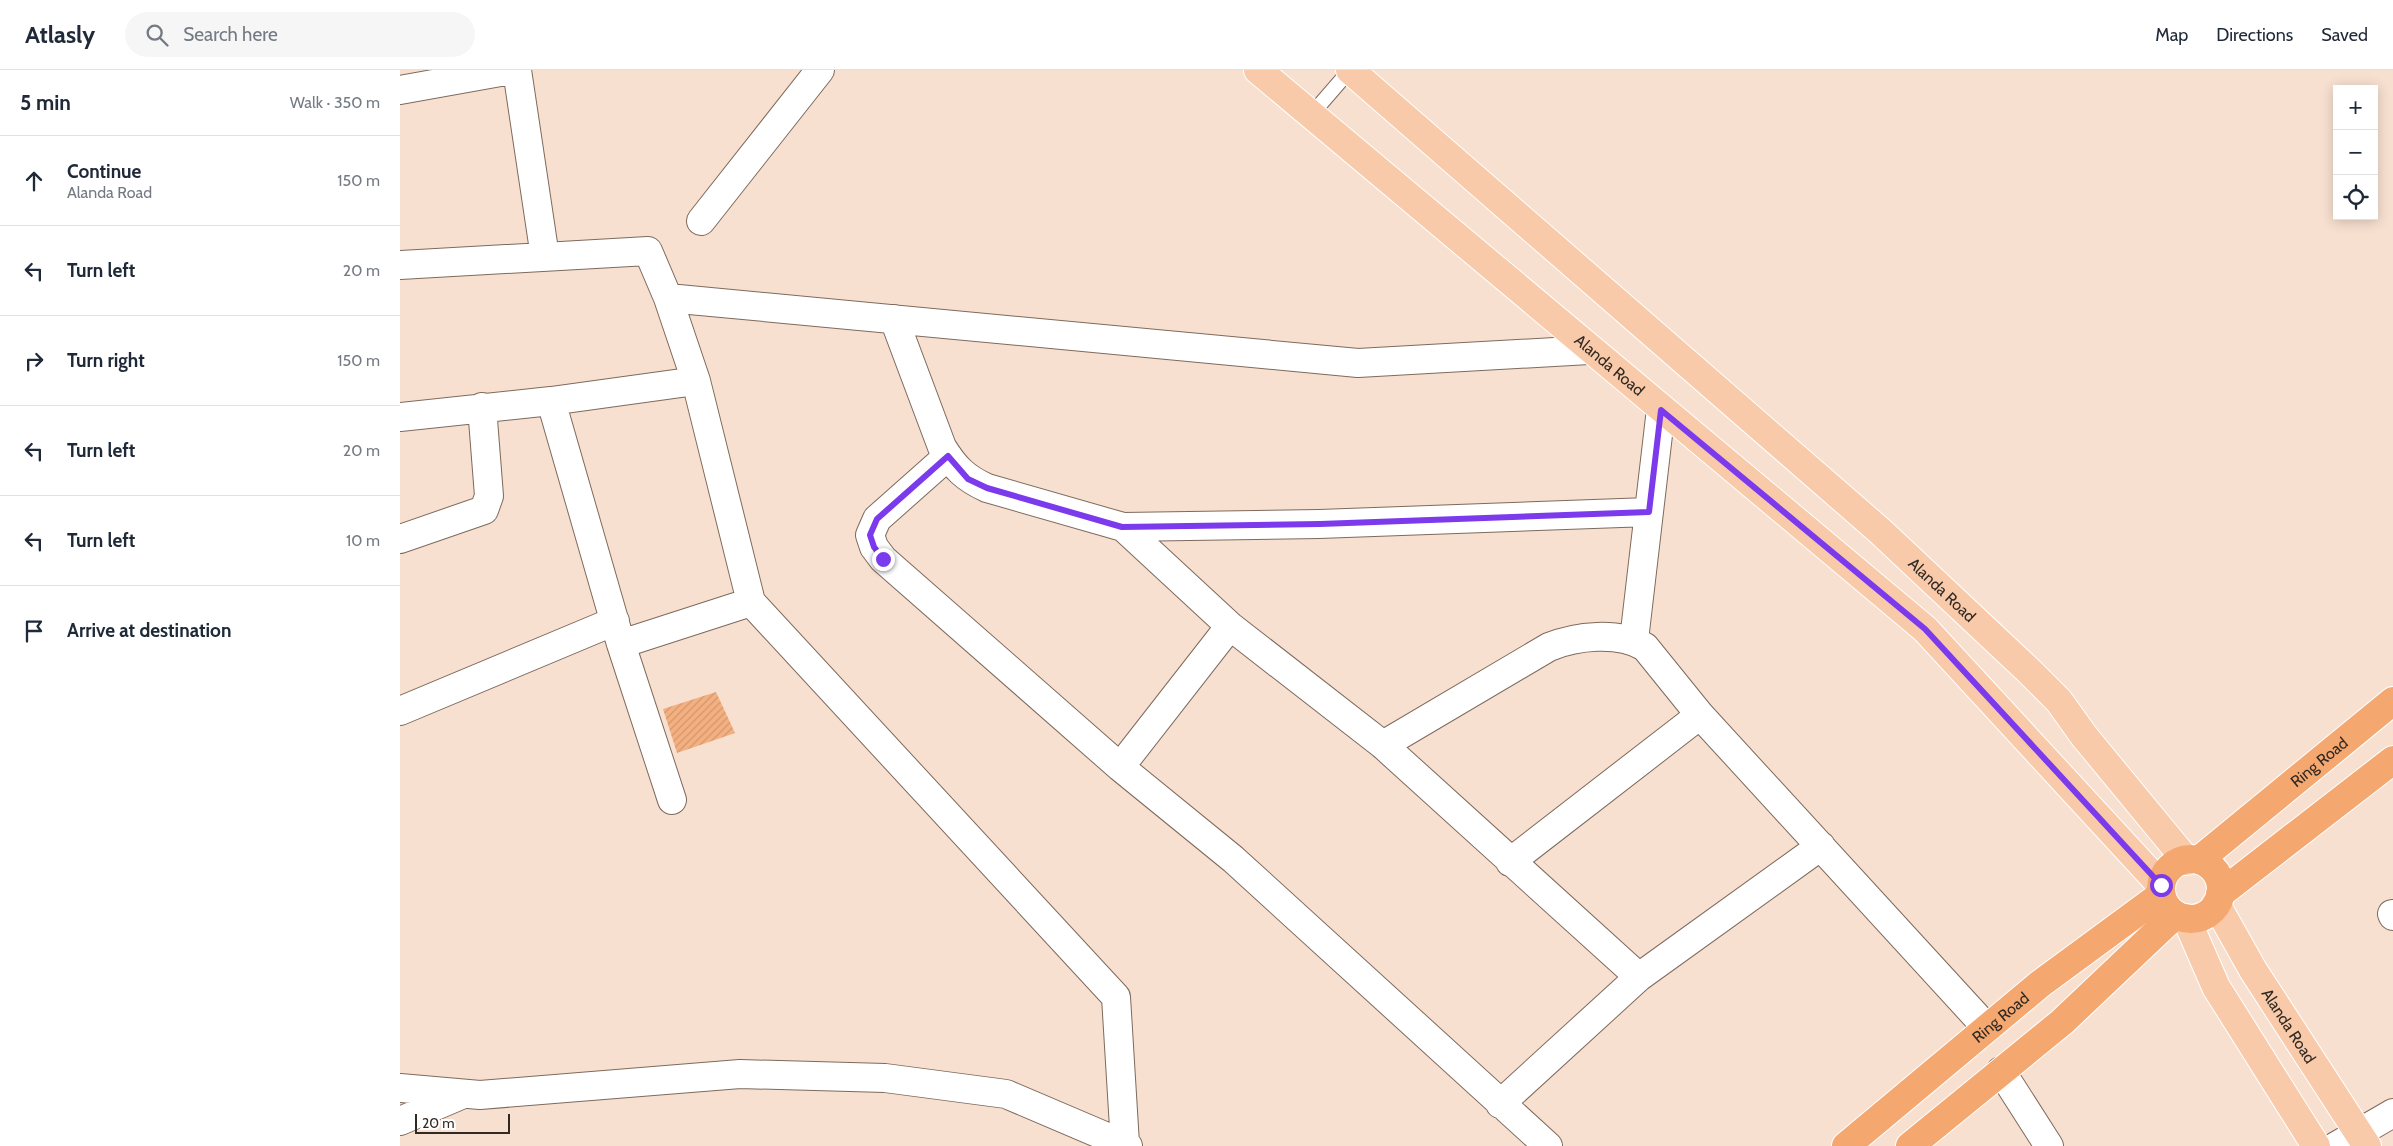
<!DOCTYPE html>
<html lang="en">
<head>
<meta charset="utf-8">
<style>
  body { margin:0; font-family:Cabin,sans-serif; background:#f6f6f7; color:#1f2937 }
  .controls { position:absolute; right:15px; top:15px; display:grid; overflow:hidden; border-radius:0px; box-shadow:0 2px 12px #0003 }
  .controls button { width:45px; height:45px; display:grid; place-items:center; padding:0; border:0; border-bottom:1px solid #e0e1e3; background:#fff; color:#1f2937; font:25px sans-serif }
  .scale { position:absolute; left:15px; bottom:12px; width:95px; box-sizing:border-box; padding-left:5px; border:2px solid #312923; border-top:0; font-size:14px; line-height:18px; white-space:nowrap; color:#312923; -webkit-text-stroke:4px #fff; paint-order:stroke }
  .stop { position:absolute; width:15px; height:15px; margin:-11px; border:4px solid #7c3aed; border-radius:50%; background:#fff }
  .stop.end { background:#7c3aed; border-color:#fff; box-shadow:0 1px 5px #0008 }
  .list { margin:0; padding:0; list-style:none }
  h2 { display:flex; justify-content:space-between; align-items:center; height:65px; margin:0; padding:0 20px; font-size:21px }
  h2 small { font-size:16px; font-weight:400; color:#747a83 }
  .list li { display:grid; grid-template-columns:32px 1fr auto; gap:15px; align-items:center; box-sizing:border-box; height:90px; padding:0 20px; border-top:1px solid #e0e1e3 }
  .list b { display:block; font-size:19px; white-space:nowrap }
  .list p { margin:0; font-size:16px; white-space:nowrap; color:#747a83 }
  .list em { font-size:16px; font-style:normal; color:#747a83 }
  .icon { flex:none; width:28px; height:28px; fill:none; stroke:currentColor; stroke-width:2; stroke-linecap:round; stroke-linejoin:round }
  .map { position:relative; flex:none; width:1993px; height:1076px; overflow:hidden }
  header { display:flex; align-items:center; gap:30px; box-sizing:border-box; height:70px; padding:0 25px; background:#fff; border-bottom:1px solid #e0e1e3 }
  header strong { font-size:24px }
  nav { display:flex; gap:28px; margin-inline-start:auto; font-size:18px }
  .search { width:350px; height:45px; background:#f6f6f7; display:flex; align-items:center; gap:12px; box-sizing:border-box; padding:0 18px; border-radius:28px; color:#747a83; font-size:19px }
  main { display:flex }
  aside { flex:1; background:#fff }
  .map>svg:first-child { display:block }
</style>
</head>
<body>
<header>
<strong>Atlasly</strong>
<div class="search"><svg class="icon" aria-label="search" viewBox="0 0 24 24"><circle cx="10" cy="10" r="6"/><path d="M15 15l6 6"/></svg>Search here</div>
<nav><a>Map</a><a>Directions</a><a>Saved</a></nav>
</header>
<main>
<aside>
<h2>5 min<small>Walk · 350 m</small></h2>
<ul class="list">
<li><svg class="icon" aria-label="ahead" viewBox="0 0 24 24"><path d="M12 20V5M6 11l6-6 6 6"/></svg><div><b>Continue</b><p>Alanda Road</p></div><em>150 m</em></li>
<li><svg class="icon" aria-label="left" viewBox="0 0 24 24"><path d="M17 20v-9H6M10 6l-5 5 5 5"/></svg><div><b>Turn left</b></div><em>20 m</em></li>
<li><svg class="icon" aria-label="right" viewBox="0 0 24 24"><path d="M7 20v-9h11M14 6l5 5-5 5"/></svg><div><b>Turn right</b></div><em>150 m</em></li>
<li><svg class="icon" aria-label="left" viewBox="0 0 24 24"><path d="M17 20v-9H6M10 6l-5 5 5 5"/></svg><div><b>Turn left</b></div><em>20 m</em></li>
<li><svg class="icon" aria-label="left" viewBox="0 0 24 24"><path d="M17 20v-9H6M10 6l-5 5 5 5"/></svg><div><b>Turn left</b></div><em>10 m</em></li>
<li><svg class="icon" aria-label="arrive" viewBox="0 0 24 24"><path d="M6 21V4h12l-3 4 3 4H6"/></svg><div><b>Arrive at destination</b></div></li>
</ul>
</aside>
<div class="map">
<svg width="1993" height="1076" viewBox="0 0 1993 1076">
  <defs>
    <pattern id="building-hatch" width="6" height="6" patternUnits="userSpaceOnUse" patternTransform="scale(1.25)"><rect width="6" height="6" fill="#f4b080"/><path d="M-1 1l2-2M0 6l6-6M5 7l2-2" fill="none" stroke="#d2976e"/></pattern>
  </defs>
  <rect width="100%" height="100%" fill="#f7e0d0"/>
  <path fill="url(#building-hatch)" d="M316 622 335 663 277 683 263 639Z"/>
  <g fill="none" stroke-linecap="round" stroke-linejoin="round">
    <g stroke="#7e6a5d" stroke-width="16">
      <path id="lane" d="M911 45 950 0"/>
    </g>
    <g stroke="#7e6a5d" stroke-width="30">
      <path id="street" d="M117 0 145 187
        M0 20 111 0
        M301 151 420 0
        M0 195 248 181 268 228
        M494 249 542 377C555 398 565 408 587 418L723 457 919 454 1249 442
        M151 331 221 574 272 730
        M0 347 151 331 296 311
        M548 386 477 449 470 465 474 477 483 489 720 697 833 789 1148 1076
        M723 457 830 556 983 675 1239 907 1100 1034
        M0 469 84 440 89 426 82 337
        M1234 570 1261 339
        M221 574 351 532
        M0 641 215 551
        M983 675 1149 577C1176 566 1218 561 1245 577L1300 645
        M720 697 830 556
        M1110 792 1300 645 1587 958
        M1992 844 1993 846
        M1239 907 1421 776
        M1601 1001 1649 1076
        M0 1018 80 1025 340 1004 485 1008 606 1024 728 1076
        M0 1051 61 1025
        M725 1074 716 927 351 532 296 311 268 228 958 293 1189 280
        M1936 1076 1993 1043"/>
    </g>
    <g stroke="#fff" stroke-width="30">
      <g id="primary">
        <path id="s1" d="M858 0 1525 559 1761 815"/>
        <path id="s2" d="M950 0 1480 461 1629 601 1659 631 1684 666 1787 791"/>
        <path id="s3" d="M1816 834 1853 900 1967 1076"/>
        <path d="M1786 848 1816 917 1916 1076"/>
      </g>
    </g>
    <g stroke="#fff" stroke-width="30">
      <g id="highway">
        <circle cx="1791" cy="819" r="30"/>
        <path id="s4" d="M1799 790 1993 631"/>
        <path d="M1820 824 1993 690"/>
        <path id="s5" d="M1446 1076 1640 914 1761 825"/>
        <path d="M1510 1076 1662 952 1775 845"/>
      </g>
    </g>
    <use href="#lane" stroke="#fff" stroke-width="14"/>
    <use href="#street" stroke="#fff" stroke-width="28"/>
    <use href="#primary" stroke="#f9caa9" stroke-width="28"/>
    <use href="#highway" stroke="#f5a770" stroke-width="28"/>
  </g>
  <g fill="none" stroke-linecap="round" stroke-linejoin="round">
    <path stroke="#7c3aed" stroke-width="6" d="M483 489 474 477 470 465 477 449 548 386 568 409 587 418 722 457 920 454 1249 442 1261 340 1525 559 1761 815"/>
  </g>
  <g text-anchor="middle" stroke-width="4.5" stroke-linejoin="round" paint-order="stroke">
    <g font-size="16" fill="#312923" stroke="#fff">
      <text dy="6" stroke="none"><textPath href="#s1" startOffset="459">Alanda Road</textPath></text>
      <text dy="6" stroke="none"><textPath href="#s2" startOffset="788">Alanda Road</textPath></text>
      <text dy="6" stroke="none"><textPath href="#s4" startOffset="155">Ring Road</textPath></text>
      <text dy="6" stroke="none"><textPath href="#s5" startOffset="201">Ring Road</textPath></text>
      <text dy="6" stroke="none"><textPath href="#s3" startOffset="142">Alanda Road</textPath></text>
    </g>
  </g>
</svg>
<div class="controls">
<button>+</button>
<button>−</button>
<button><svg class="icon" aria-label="locate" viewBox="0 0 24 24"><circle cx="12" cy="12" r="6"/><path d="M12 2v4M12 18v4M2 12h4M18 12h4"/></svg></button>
</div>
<div class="scale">20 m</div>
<div class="stop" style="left:1761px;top:815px"></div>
<div class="stop end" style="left:483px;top:489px"></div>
</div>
</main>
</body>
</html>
